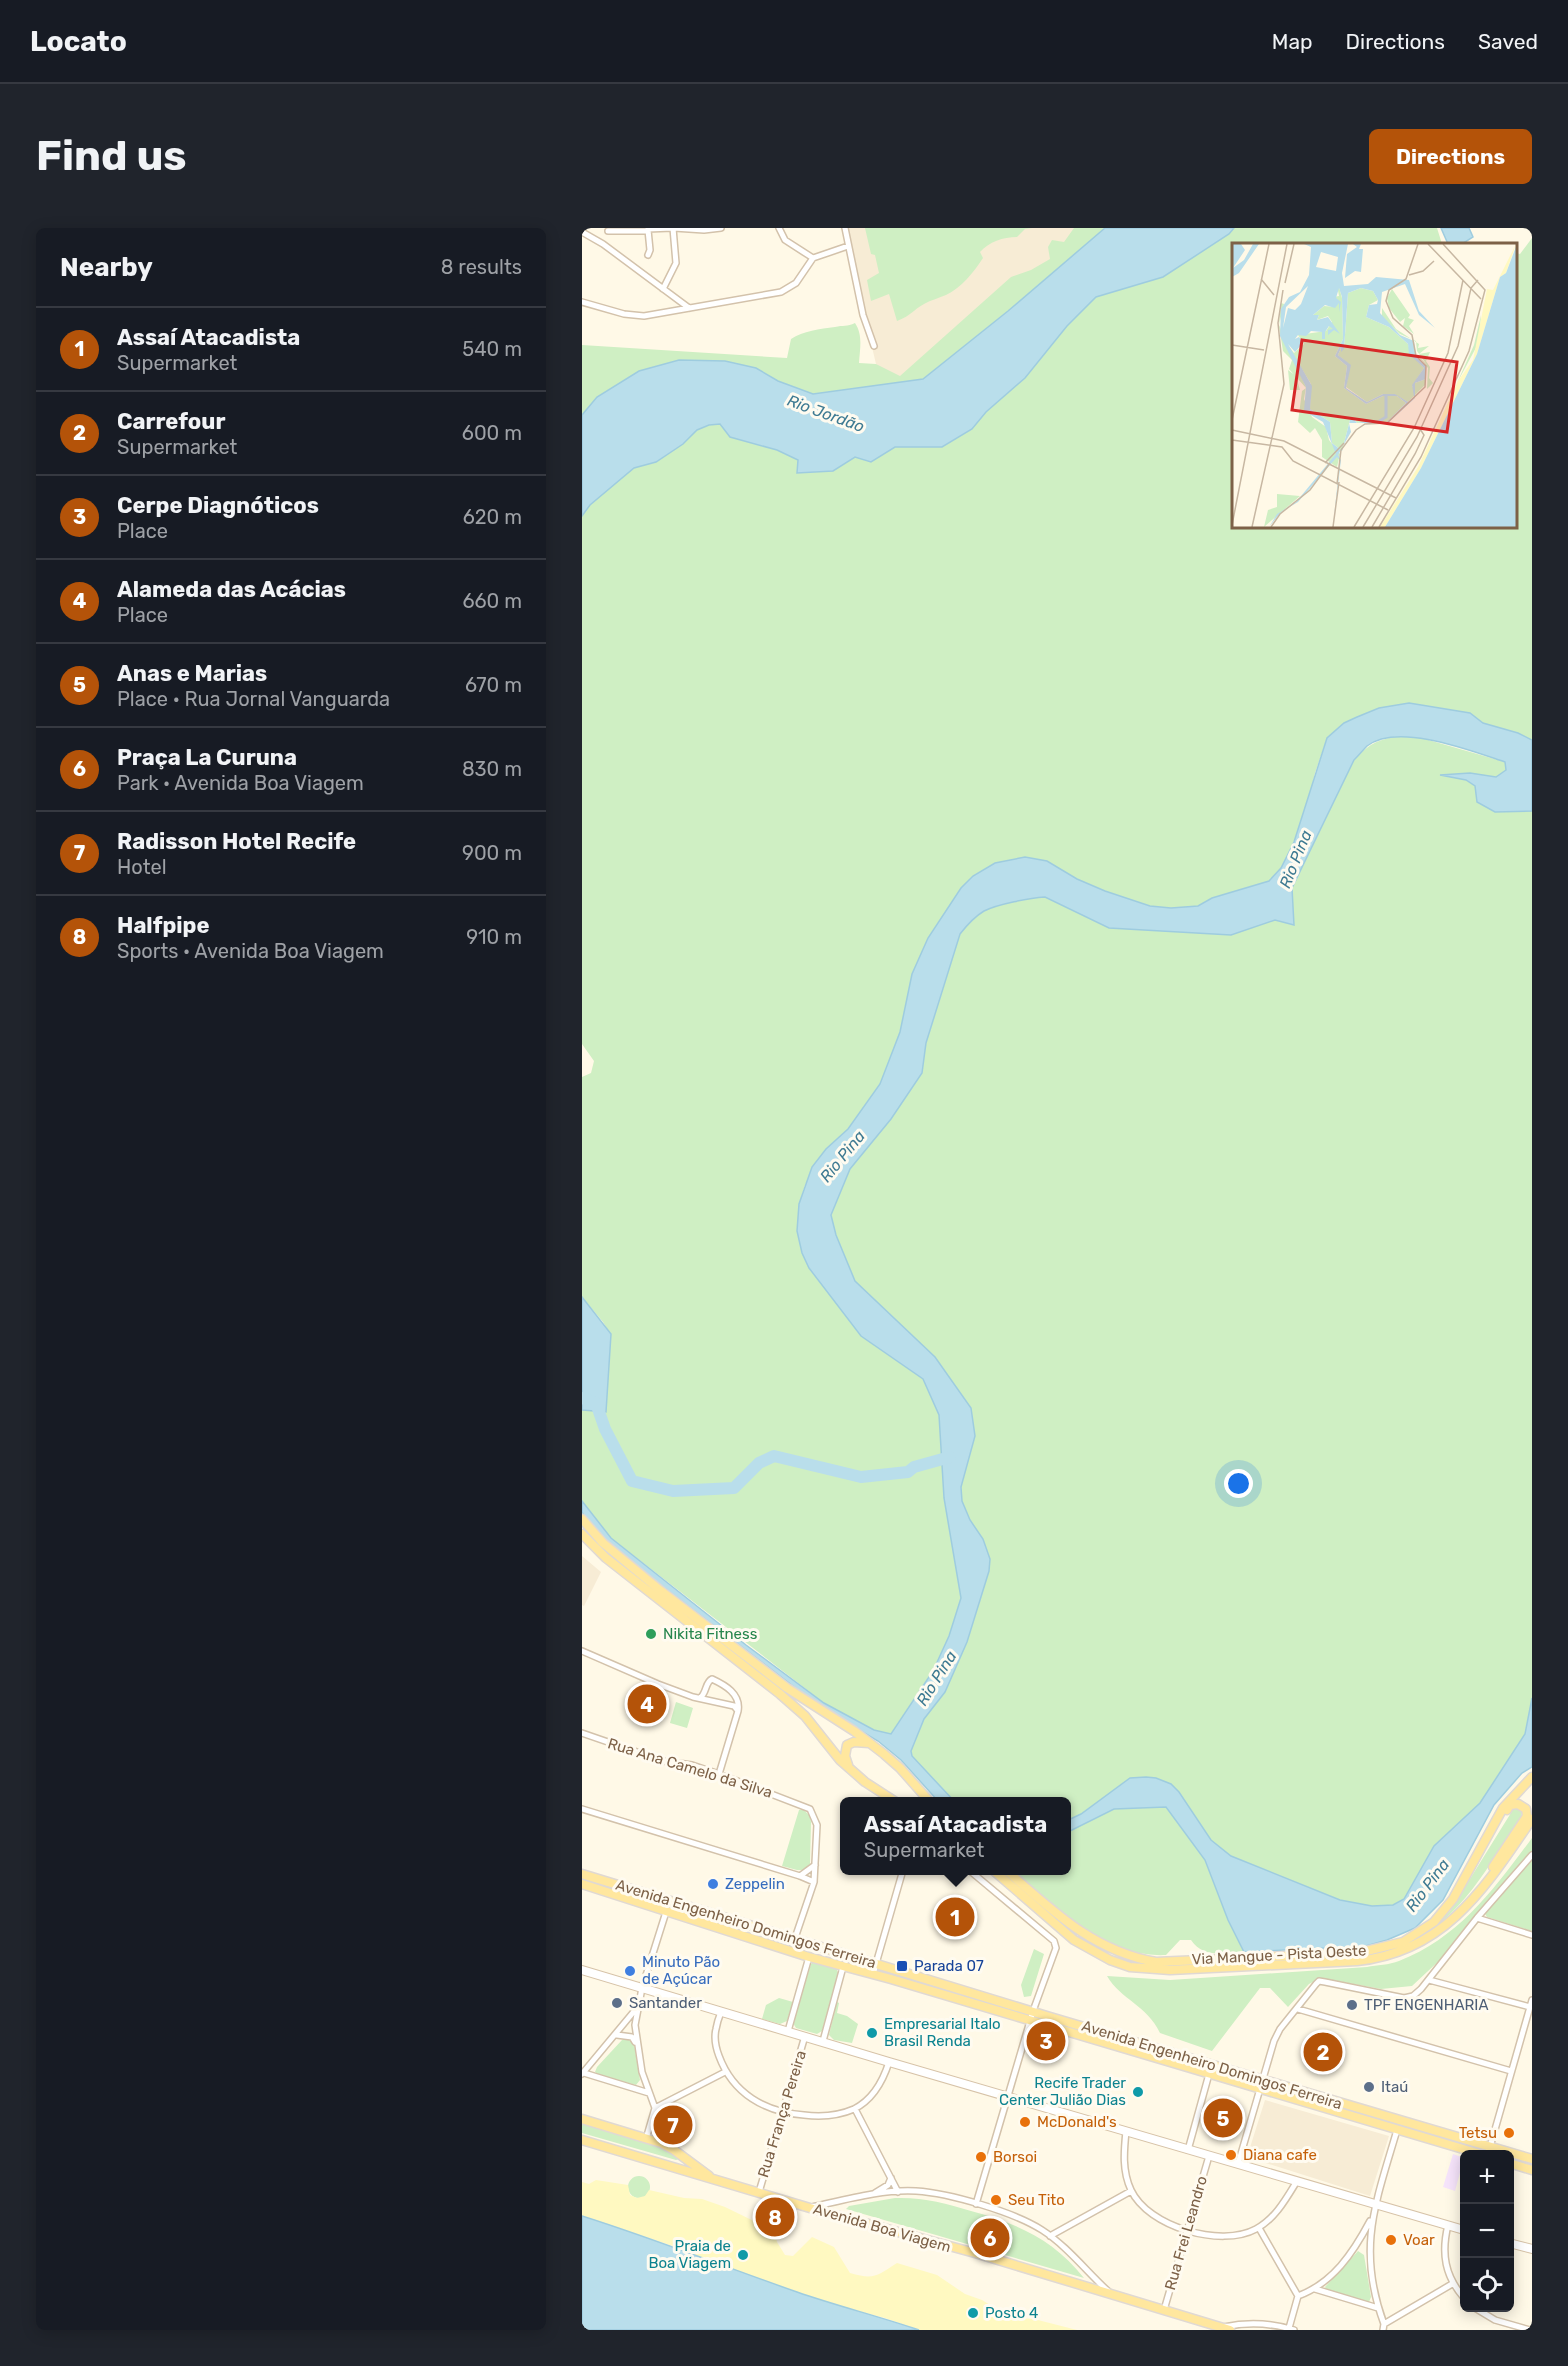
<!DOCTYPE html>
<html lang="en">
<head>
<meta charset="utf-8">
<style>
  body { margin:0; font-family:Rubik,sans-serif; background:#20242c; color:#f1f3f6 }
  .controls { position:absolute; right:18px; bottom:18px; display:grid; overflow:hidden; border-radius:9px; box-shadow:0 3px 15px #0003 }
  .controls button { width:54px; height:54px; display:grid; place-items:center; padding:0; border:0; border-bottom:2px solid #363941; background:#171b24; color:#f1f3f6; font:30px sans-serif }
  .you { position:absolute; left:657px; top:1256px; width:21px; height:21px; margin:-15px; border:4px solid #fff; border-radius:50%; background:#1a73e8; box-shadow:0 0 0 9px #1a73e833 }
  .badge { display:grid; place-items:center; width:39px; height:39px; border-radius:50%; background:#b45309; color:#fff; font-size:20px; font-weight:700 }
  .pin { position:absolute; translate:-50% -50%; border:3px solid #fff; box-shadow:0 2px 6px #0006 }
  .popup { position:absolute; left:258px; top:1569px; width:231px; height:78px; box-sizing:border-box; display:grid; place-content:center; border-radius:9px; background:#171b24; filter:drop-shadow(0 2px 4px #0005); font-size:20px; white-space:nowrap; color:#9ea1a6 }
  .popup b { font-size:22px; color:#f1f3f6 }
  .popup::after { content:''; position:absolute; left:50%; top:100%; margin-left:-12px; border:12px solid transparent; border-top-color:#171b24 }
  .list { margin:0; padding:0; list-style:none }
  h2 { display:flex; justify-content:space-between; align-items:center; height:78px; margin:0; padding:0 24px; font-size:26px }
  h2 small { font-size:20px; font-weight:400; color:#9ea1a6 }
  .list li { display:grid; grid-template-columns:39px 1fr auto; gap:18px; align-items:center; box-sizing:border-box; height:84px; padding:0 24px; border-top:2px solid #363941 }
  .list b { display:block; font-size:22px; white-space:nowrap }
  .list p { margin:0; font-size:20px; white-space:nowrap; color:#9ea1a6 }
  .list em { font-size:20px; font-style:normal; color:#9ea1a6 }
  .icon { flex:none; width:33px; height:33px; fill:none; stroke:currentColor; stroke-width:2; stroke-linecap:round; stroke-linejoin:round }
  .map { position:relative; flex:none; width:950px; height:2102px; overflow:hidden; border-radius:9px }
  header { display:flex; align-items:center; gap:36px; box-sizing:border-box; height:84px; padding:0 30px; background:#171b24; border-bottom:2px solid #363941 }
  header strong { font-size:28px }
  nav { display:flex; gap:33px; margin-inline-start:auto; font-size:21px }
  .intro { display:flex; align-items:center; justify-content:space-between; box-sizing:border-box; height:144px; padding:0 36px }
  h1 { margin:0; font-size:42px }
  .button { padding:15px 27px; border-radius:9px; background:#b45309; color:#fff; font-size:21px; font-weight:700 }
  main { display:flex; gap:36px; padding:0 36px }
  aside { flex:1; background:#171b24; border-radius:9px; box-shadow:0 3px 15px #0003 }
  .map>svg:first-child { display:block }
</style>
</head>
<body>
<header>
<strong>Locato</strong>
<nav><a>Map</a><a>Directions</a><a>Saved</a></nav>
</header>
<div class="intro"><h1>Find us</h1><a class="button">Directions</a></div>
<main>
<aside>
<h2>Nearby<small>8 results</small></h2>
<ul class="list">
<li><span class="badge">1</span><div><b>Assaí Atacadista</b><p>Supermarket</p></div><em>540 m</em></li>
<li><span class="badge">2</span><div><b>Carrefour</b><p>Supermarket</p></div><em>600 m</em></li>
<li><span class="badge">3</span><div><b>Cerpe Diagnóticos</b><p>Place</p></div><em>620 m</em></li>
<li><span class="badge">4</span><div><b>Alameda das Acácias</b><p>Place</p></div><em>660 m</em></li>
<li><span class="badge">5</span><div><b>Anas e Marias</b><p>Place · Rua Jornal Vanguarda</p></div><em>670 m</em></li>
<li><span class="badge">6</span><div><b>Praça La Curuna</b><p>Park · Avenida Boa Viagem</p></div><em>830 m</em></li>
<li><span class="badge">7</span><div><b>Radisson Hotel Recife</b><p>Hotel</p></div><em>900 m</em></li>
<li><span class="badge">8</span><div><b>Halfpipe</b><p>Sports · Avenida Boa Viagem</p></div><em>910 m</em></li>
</ul>
</aside>
<div class="map">
<svg width="950" height="2102" viewBox="0 0 950 2102">
  <rect width="100%" height="100%" fill="#fff9e7"/>
  <path fill="#f7ecd5" d="M262 0H523L341 151 300 146 294 136Z
    M0 1328 19 1344 2 1378 0 1377Z
    M683 1872 807 1908 788 1968 665 1929Z"/>
  <path fill="#f6e4fb" d="M871 1926 882 1930 873 1963 861 1959Z"/>
  <path fill="#cfefc3" d="M283 0H450L443 1 435 9C421 9 407 14 398 24L401 30C392 44 379 60 364 67 357 70 349 72 342 76 331 82 330 87 315 93L307 66 289 73 285 52 297 45 293 27 289 26Z
    M492 0H547L341 151 220 168 97 132 57 143 15 169 0 187V117L205 130 209 111C221 103 238 101 253 99 261 97 265 99 273 95 281 107 278 120 277 135L294 136 318 148 429 49 449 42 468 31 466 19 470 12 482 14Z
    M652 0H855L860 16H651V298H933L934 25 938 26 950 10V512L936 505 901 495 888 485 797 480 762 495 745 510 733 545 723 586 712 614 699 640 687 653 630 670 616 678 589 680 568 678 523 663 495 651 413 635 391 648 379 660 346 710 330 746 318 804 298 856 266 901 244 921 223 957 217 976 215 1003 220 1025 227 1040 279 1108 341 1151 357 1187 362 1270 379 1370 367 1408 351 1443 309 1507 292 1502 242 1475 29 1310 0 1273V1182L23 1184 29 1107 21 1094 0 1069V849L9 845 12 833 0 816V288L7 277 52 240 74 234 101 216 115 202 127 197 138 196 148 209 195 222 217 232 215 245 251 243 273 229 289 234 313 219H360L390 201 404 184 443 150 483 100 514 69 581 49 647 6Z
    M816 508 836 509 923 534 924 542 914 550 888 545 861 547 884 552 893 558 895 574 913 584 950 583V1470L943 1506 898 1575 852 1618 822 1671 811 1677 790 1678 758 1672 649 1628 629 1612 597 1564 499 1586 484 1593V1574L372 1573 330 1528 329 1523 342 1491 363 1464 385 1414 407 1343 408 1331 401 1311 388 1292 380 1273 379 1259 393 1208 389 1180 353 1129 273 1053 254 1007 249 987 268 941 309 891 340 845 344 815 378 706C385 697 392 689 402 683 416 676 448 670 463 669L527 700 693 692 712 697 710 660 772 532C788 515 794 513 816 508Z
    M94 1474 111 1480 105 1500 88 1495Z
    M584 1579 623 1632 646 1692 662 1724C641 1724 622 1731 609 1712H598L584 1727C521 1730 475 1680 431 1643L484 1642V1605L532 1581Z
    M932 1580H937L940 1584 939 1589C907 1636 880 1691 826 1715L849 1702 868 1683Z
    M221 1581 228 1588 229 1594 228 1636 223 1642H215L200 1638 217 1582Z
    M950 1610V1623L860 1730 830 1758 799 1761 739 1750 727 1756 706 1779 688 1760H678L630 1823 578 1805C565 1777 539 1772 525 1748L588 1752 785 1739C795 1737 807 1737 817 1733 877 1710 913 1660 950 1610Z
    M950 1629V1703L905 1689 902 1684Z
    M452 1721 462 1726 449 1768 442 1769 439 1757Z
    M231 1734 254 1739 256 1745 240 1803 235 1806 214 1800 211 1795 229 1736Z
    M197 1770 211 1774 205 1793 198 1796 180 1791 184 1777Z
    M255 1774 257 1775 255 1785 265 1788 276 1796 270 1815 252 1812 247 1807Z
    M45 1810 52 1816 58 1852 54 1857 17 1847 13 1844 15 1839 40 1812Z
    M0 1893 78 1916 97 1931 94 1932 0 1905Z
    M46 1959a11 11 0 1 1 22 0a11 11 0 1 1-22 0Z
    M313 1970C340 1969 364 1975 389 1983 436 1996 471 2011 502 2050L264 1981 267 1978Z
    M776 2023 782 2027 789 2069 787 2074 784 2075 745 2063 743 2059Z"/>
  <path fill="#fff9c1" d="M14 1952 46 1957 48 1967 55 1970 63 1968 67 1962 102 1970 120 1971 143 1979 192 2003 195 2014 203 2027 211 2028 230 2009 252 2019 268 2045C292 2052 295 2048 315 2035L355 2047 383 2066 400 2072 418 2083 438 2090 452 2091 495 2102H337L303 2090 248 2076 164 2047 94 2019 0 1988V1954L7 1956Z"/>
  <path fill="#b9deeb" stroke="#9eccdf" stroke-width="1.5" d="M523 0H652L647 6 581 49 514 69 485 98 443 150 404 184 390 201 360 219H313L289 234 273 229 251 243 215 245 216 232 195 222 148 209 138 196 127 197 115 202 101 216 74 234 52 240 8 277 0 288V187L15 169 57 143 97 132 143 133 174 140 196 153 231 166 341 151 426 83Z
    M859 0H887L891 9 880 16H866Z
    M827 475 888 485 901 495 936 505 950 512V583L913 584 895 574 893 558 884 552 858 547 888 545 914 549 924 542 923 534C890 523 816 494 785 518 781 522 777 527 772 532L710 660 712 697 693 692 649 707 527 700 463 669C448 670 416 676 402 683 392 689 385 697 378 706L344 815 340 845 309 891 268 941 249 987 254 1007 273 1053 353 1129 389 1180 393 1208 379 1259 380 1273 388 1292 401 1311 408 1331 407 1343 385 1414 363 1464 342 1491 329 1523 330 1528 372 1573H356L319 1532 296 1513 237 1478 39 1327 8 1298 0 1284V1273L29 1310 164 1417 242 1475 292 1502 309 1506 351 1443 367 1408 379 1370 362 1270 357 1187 341 1151 279 1108 227 1040 220 1025 215 1003 217 976 230 939 244 921 266 901 298 856 318 804 330 746 346 710 379 660 391 648 413 635 443 629 465 633 495 651 523 663 568 678 589 680 616 678 630 670 687 653 699 640 712 614 745 510 762 495 775 489 797 480Z
    M0 1069 29 1106 24 1184 0 1182Z
    M950 1470V1539L940 1545 912 1577 861 1672 833 1700 805 1712 784 1718 662 1724 646 1692 623 1632 584 1579 532 1581 484 1605V1593L499 1586 548 1550 564 1549 574 1550 589 1556 597 1564 629 1612 649 1628 758 1672 790 1678 811 1677 822 1671 852 1618 898 1575 943 1506Z
    M0 1988C73 2011 143 2039 215 2064 255 2078 296 2088 337 2102H0Z"/>
  <g fill="none" stroke-linecap="round" stroke-linejoin="round">
    <path stroke="#b9deeb" stroke-width="12" d="M0 1170 14 1175 23 1201 50 1253 91 1263 152 1260 177 1235 192 1228 279 1249 326 1244 332 1239 368 1229"/>
    <g stroke="#d3c2ab" stroke-width="8">
      <path id="minor" d="M92 0 122 2 139 0
        M197 0 203 12 231 30
        M263 0 281 87 292 118
        M66 1 90 0
        M26 3H66
        M0 4 21 16 107 80
        M66 27 68 22 66 2
        M231 30 266 18
        M81 61 94 35 91 0
        M0 74 42 86 62 88 199 64 214 55 231 30
        M0 1423 76 1456 111 1469 152 1478 156 1483 137 1546
        M118 1470C125 1465 123 1454 130 1451 143 1457 159 1466 156 1483
        M0 1505 81 1533 110 1537 137 1546 228 1581 235 1597 232 1654 213 1710
        M0 1581 218 1648 232 1654
        M387 1642 472 1713 474 1720 451 1783 394 1976
        M218 1648 233 1637
        M895 1690 950 1707
        M291 1746 321 1642
        M847 1752 948 1779
        M716 1781 929 1843
        M139 1784C137 1789 135 1795 134 1801 132 1809 134 1820 137 1828 151 1866 183 1884 222 1887 239 1889 256 1888 272 1881 290 1872 301 1853 307 1834
        M206 1803 227 1729
        M35 1807 50 1809 53 1814
        M241 1813 261 1739
        M2 1845 67 1865
        M0 1846 54 1781
        M73 1880 143 1844
        M273 1881 316 1964
        M544 1903C542 1923 540 1943 549 1962 566 1999 639 2020 674 2001 693 1991 704 1971 715 1953
        M64 1911 73 1880 60 1844 53 1797 60 1760 84 1684
        M606 1922 627 1846
        M906 1926 950 1772
        M656 1936 692 1813 698 1801 734 1756 737 1753 743 1754 822 1770 831 1768 839 1761 895 1690 950 1627
        M177 1964 223 1808
        M293 1965 306 1957 309 1950
        M230 1979C262 1972 300 1961 334 1963 367 1965 432 1984 460 2002 485 2018 505 2044 527 2064
        M866 1997C859 2026 863 2048 882 2070
        M677 2000 716 2068
        M468 2008 549 1963
        M733 2061 796 2080
        M716 2068C751 2055 771 2025 788 1993
        M893 2080 913 2092 948 2102
        M582 2082 627 1928
        M802 2096C774 2020 794 1974 815 1902
        M642 2099C665 2094 689 2095 712 2102
        M707 2100 716 2068
        M801 2102 802 2096 870 2056"/>
    </g>
    <g stroke="#d7c3a8" stroke-width="10">
      <path id="secondary" d="M0 1742 307 1834 882 2002
        M927 2015 950 2021"/>
    </g>
    <g stroke="#e0d9d3" stroke-width="11">
      <path id="primary" d="M0 1291 21 1315 79 1363 205 1460 272 1503 302 1526 318 1540 348 1574
        M0 1306 24 1330 198 1466 223 1488 258 1532 283 1554 314 1574
        M266 1537 263 1528 265 1517 272 1514 287 1515
        M911 1639 945 1588 944 1581 936 1576 928 1577 925 1582
        M411 1642 492 1712 528 1732 548 1739 588 1742 775 1733C864 1724 904 1658 950 1591
        M424 1642C471 1683 511 1723 574 1734L751 1726 780 1724 821 1714 852 1694 871 1671 921 1580 950 1549
        M0 1646 468 1789 950 1931
        M0 1656 227 1729 309 1751 898 1926
        M0 1891 79 1915 92 1922 127 1948
        M0 1912 228 1980 393 2025 648 2102
        M927 1935 950 1942"/>
    </g>
    <use href="#minor" stroke="#fff" stroke-width="5"/>
    <use href="#secondary" stroke="#fff" stroke-width="8"/>
    <use href="#primary" stroke="#ffe79e" stroke-width="8"/>
  </g>
  <circle fill="#2e9e5b" stroke="#fffbf0" stroke-width="2" cx="69" cy="1406" r="6"/>
  <g fill="#3f7fe0" stroke="#fffbf0" stroke-width="2">
    <circle cx="131" cy="1656" r="6"/>
    <circle cx="48" cy="1743" r="6"/>
  </g>
  <rect fill="#1a4fb4" stroke="#fffbf0" stroke-width="2" x="314" y="1732" width="12" height="12" rx="3"/>
  <g fill="#5c6f8a" stroke="#fffbf0" stroke-width="2">
    <circle cx="35" cy="1775" r="6"/>
    <circle cx="770" cy="1777" r="6"/>
    <circle cx="787" cy="1859" r="6"/>
  </g>
  <g fill="#0f9aa8" stroke="#fffbf0" stroke-width="2">
    <circle cx="290" cy="1805" r="6"/>
    <circle cx="556" cy="1864" r="6"/>
    <circle cx="161" cy="2027" r="6"/>
    <circle cx="391" cy="2085" r="6"/>
  </g>
  <g fill="#e8710a" stroke="#fffbf0" stroke-width="2">
    <circle cx="443" cy="1894" r="6"/>
    <circle cx="927" cy="1905" r="6"/>
    <circle cx="649" cy="1927" r="6"/>
    <circle cx="399" cy="1929" r="6"/>
    <circle cx="414" cy="1972" r="6"/>
    <circle cx="809" cy="2012" r="6"/>
  </g>
  <g text-anchor="middle" stroke-width="6" stroke-linejoin="round" paint-order="stroke">
    <g font-size="15" fill="#27864d" stroke="#fffbf0" text-anchor="start">
      <text x="81" y="1411">Nikita Fitness</text>
    </g>
    <g font-size="15" fill="#7d6147" stroke="#fffbf0">
      <text transform="translate(108 1540) rotate(17)" y="5">Rua Ana Camelo da Silva</text>
      <text transform="translate(164 1696) rotate(17)" y="5">Avenida Engenheiro Domingos Ferreira</text>
      <text transform="translate(697 1727) rotate(-3)" y="5">Via Mangue - Pista Oeste</text>
      <text transform="translate(630 1837) rotate(17)" y="5">Avenida Engenheiro Domingos Ferreira</text>
      <text transform="translate(200 1886) rotate(-73)" y="5">Rua França Pereira</text>
      <text transform="translate(300 2000) rotate(16)" y="5">Avenida Boa Viagem</text>
      <text transform="translate(604 2005) rotate(-74)" y="5">Rua Frei Leandro</text>
    </g>
    <g font-size="15" fill="#366cbe" stroke="#fffbf0" text-anchor="start">
      <text x="143" y="1661">Zeppelin</text>
      <text x="60" y="1739">Minuto Pão<tspan x="60" dy="17">de Açúcar</tspan></text>
    </g>
    <g font-size="15" fill="#164399" stroke="#fffbf0" text-anchor="start">
      <text x="332" y="1743">Parada 07</text>
    </g>
    <g font-size="15" fill="#4e5e75" stroke="#fffbf0" text-anchor="start">
      <text x="47" y="1780">Santander</text>
      <text x="782" y="1782">TPF ENGENHARIA</text>
      <text x="799" y="1864">Itaú</text>
    </g>
    <g font-size="15" fill="#0d838f" stroke="#fffbf0" text-anchor="start">
      <text x="302" y="1801">Empresarial Italo<tspan x="302" dy="17">Brasil Renda</tspan></text>
      <text x="544" y="1860" text-anchor="end">Recife Trader<tspan x="544" dy="17">Center Julião Dias</tspan></text>
      <text x="149" y="2023" text-anchor="end">Praia de<tspan x="149" dy="17">Boa Viagem</tspan></text>
      <text x="403" y="2090">Posto 4</text>
    </g>
    <g font-size="15" fill="#c56008" stroke="#fffbf0" text-anchor="start">
      <text x="455" y="1899">McDonald's</text>
      <text x="915" y="1910" text-anchor="end">Tetsu</text>
      <text x="661" y="1932">Diana cafe</text>
      <text x="411" y="1934">Borsoi</text>
      <text x="426" y="1977">Seu Tito</text>
      <text x="821" y="2017">Voar</text>
    </g>
    <g font-size="16" font-style="italic" fill="#3e7a92" stroke="#fffbf0">
      <text transform="translate(244 185) rotate(20)" y="6">Rio Jordão</text>
      <text transform="translate(713 631) rotate(-68)" y="6">Rio Pina</text>
      <text transform="translate(260 928) rotate(-51)" y="6">Rio Pina</text>
      <text transform="translate(354 1450) rotate(-58)" y="6">Rio Pina</text>
      <text transform="translate(845 1657) rotate(-53)" y="6">Rio Pina</text>
    </g>
  </g>
  <g transform="translate(650 15)">
    <rect width="285" height="285" fill="#fff9e7"/>
    <path d="M98 32 107 44 110 55 111 96 103 113 115 123 112 145 134 161 151 153H165L174 160 153 181 142 177 125 180 122 175 118 177 110 208 100 200 98 179 78 166 79 141 55 101 62 110 72 101 66 92 94 88 100 79 96 73 85 77 87 72H81L92 63 104 64 101 54 107 53 105 42 103 46 91 45ZM129 45 141 48 146 57 137 62 134 74 157 84 176 101 179 112 192 125 180 143 182 146 183 140 194 136 193 142 176 159 162 151H151L135 159 114 144 118 122 106 112 109 105 112 106 116 50ZM160 46 178 72 176 75 182 77 177 83 182 91 171 83 173 75 168 79 157 65 155 55ZM49 60 52 61 47 82 74 144 72 156 80 174 94 184 97 197 108 211 105 224 90 214V197L83 185 78 190 66 179 70 148 74 145 57 126 60 117 51 108 47 83ZM150 65 164 86 187 101 186 105 197 103 187 111 198 109 194 118 198 124 197 135 201 140 195 146 196 125 184 110 195 122 185 108 184 98 168 91 150 74ZM249 72 247 99 225 140 242 102ZM56 127 64 133 68 147H58ZM45 251 68 253 32 284 36 267 45 264Z" fill="#cfefc3"/>
    <path d="M284 1 274 30 268 34 245 111 189 225 153 284H148L186 224 226 138 241 117 255 46 261 47Z" fill="#fff9c1"/>
    <path d="M0 1H9L13 7 1 25 12 17 21 1H27L7 30 0 34ZM72 1H116L110 30 112 43 136 41 144 34 177 37 187 68 203 85 187 72 173 41 150 49 148 70 168 92 182 98 184 114 194 123V136L183 140V155L156 180H117L119 189 106 212 109 217 108 225 101 284 108 217 105 214 66 259 49 269 37 284 45 271 64 259 104 211 91 179 72 168 74 144 48 93 49 66 57 54 68 49 77 32 79 4ZM89 9 106 14 104 28 84 24ZM76 43 69 61 63 67 56 65 51 85 54 64ZM107 45 110 54 111 96 103 113 115 123 112 145 134 161 151 153H165L174 160 153 181 142 177 125 180 121 175 118 177 110 208 100 200 98 179 78 166 80 143 56 101 63 109 71 100 67 94 63 96 66 92 74 93 79 88 90 89V96H93V89L97 83 101 86 96 87V92L102 87 108 91 96 74 85 77 87 72H81L93 62 103 65 107 60V69L109 59 104 55ZM129 45 141 48 146 57 145 61 137 62 134 74 157 84 176 101 177 111 192 125 180 142 182 154 176 159 163 151H151L135 159 114 145 119 122 106 112 109 105V109L112 106 116 50ZM121 1H129L127 6H131L129 29 123 28 113 35 115 11 125 4ZM285 1V284H153L189 225 245 111 268 34 274 30Z" fill="#b9deeb" fill-rule="evenodd"/>
    <path fill="none" stroke="#b9deeb" stroke-width="3" d="M146 179 154 174V153"/>
    <path fill="none" stroke="#c7b7a2" stroke-width="1.5" d="M196 1 249 56M177 32 191 28 202 18M29 36 42 52M53 40 62 1M0 102 32 107M0 177 37 1M0 187 52 198 164 255M0 197 50 204 61 218 156 267M93 220 112 200M105 241 109 207 124 187 133 181 155 180 193 144 194 123 184 113 180 92 161 75 154 58 157 47 174 36 186 1M0 282 55 1M20 284 52 141 46 80 51 47M39 284 48 271 78 247 98 220M101 284 107 239M122 284 182 185 216 110 231 37M131 284 185 194 226 103 239 45 246 37M140 284 183 211 192 192 188 186M147 284 189 214 237 108 253 47 211 1"/>
    <path fill="#d62828" fill-opacity="0.15" stroke="#d62828" stroke-width="3" d="M70 97 225 119 215 189 60 167Z"/>
    <rect width="285" height="285" fill="none" stroke="#7d6147" stroke-width="3"/>
  </g>
</svg>
<div class="controls">
<button>+</button>
<button>−</button>
<button><svg class="icon" aria-label="locate" viewBox="0 0 24 24"><circle cx="12" cy="12" r="6"/><path d="M12 2v4M12 18v4M2 12h4M18 12h4"/></svg></button>
</div>
<div class="you"></div>
<div class="pin badge" style="left:373px;top:1689px">1</div>
<div class="popup"><b>Assaí Atacadista</b>Supermarket</div>
<div class="pin badge" style="left:741px;top:1824px">2</div>
<div class="pin badge" style="left:464px;top:1813px">3</div>
<div class="pin badge" style="left:65px;top:1476px">4</div>
<div class="pin badge" style="left:641px;top:1890px">5</div>
<div class="pin badge" style="left:408px;top:2010px">6</div>
<div class="pin badge" style="left:91px;top:1897px">7</div>
<div class="pin badge" style="left:193px;top:1989px">8</div>
</div>
</main>
</body>
</html>
